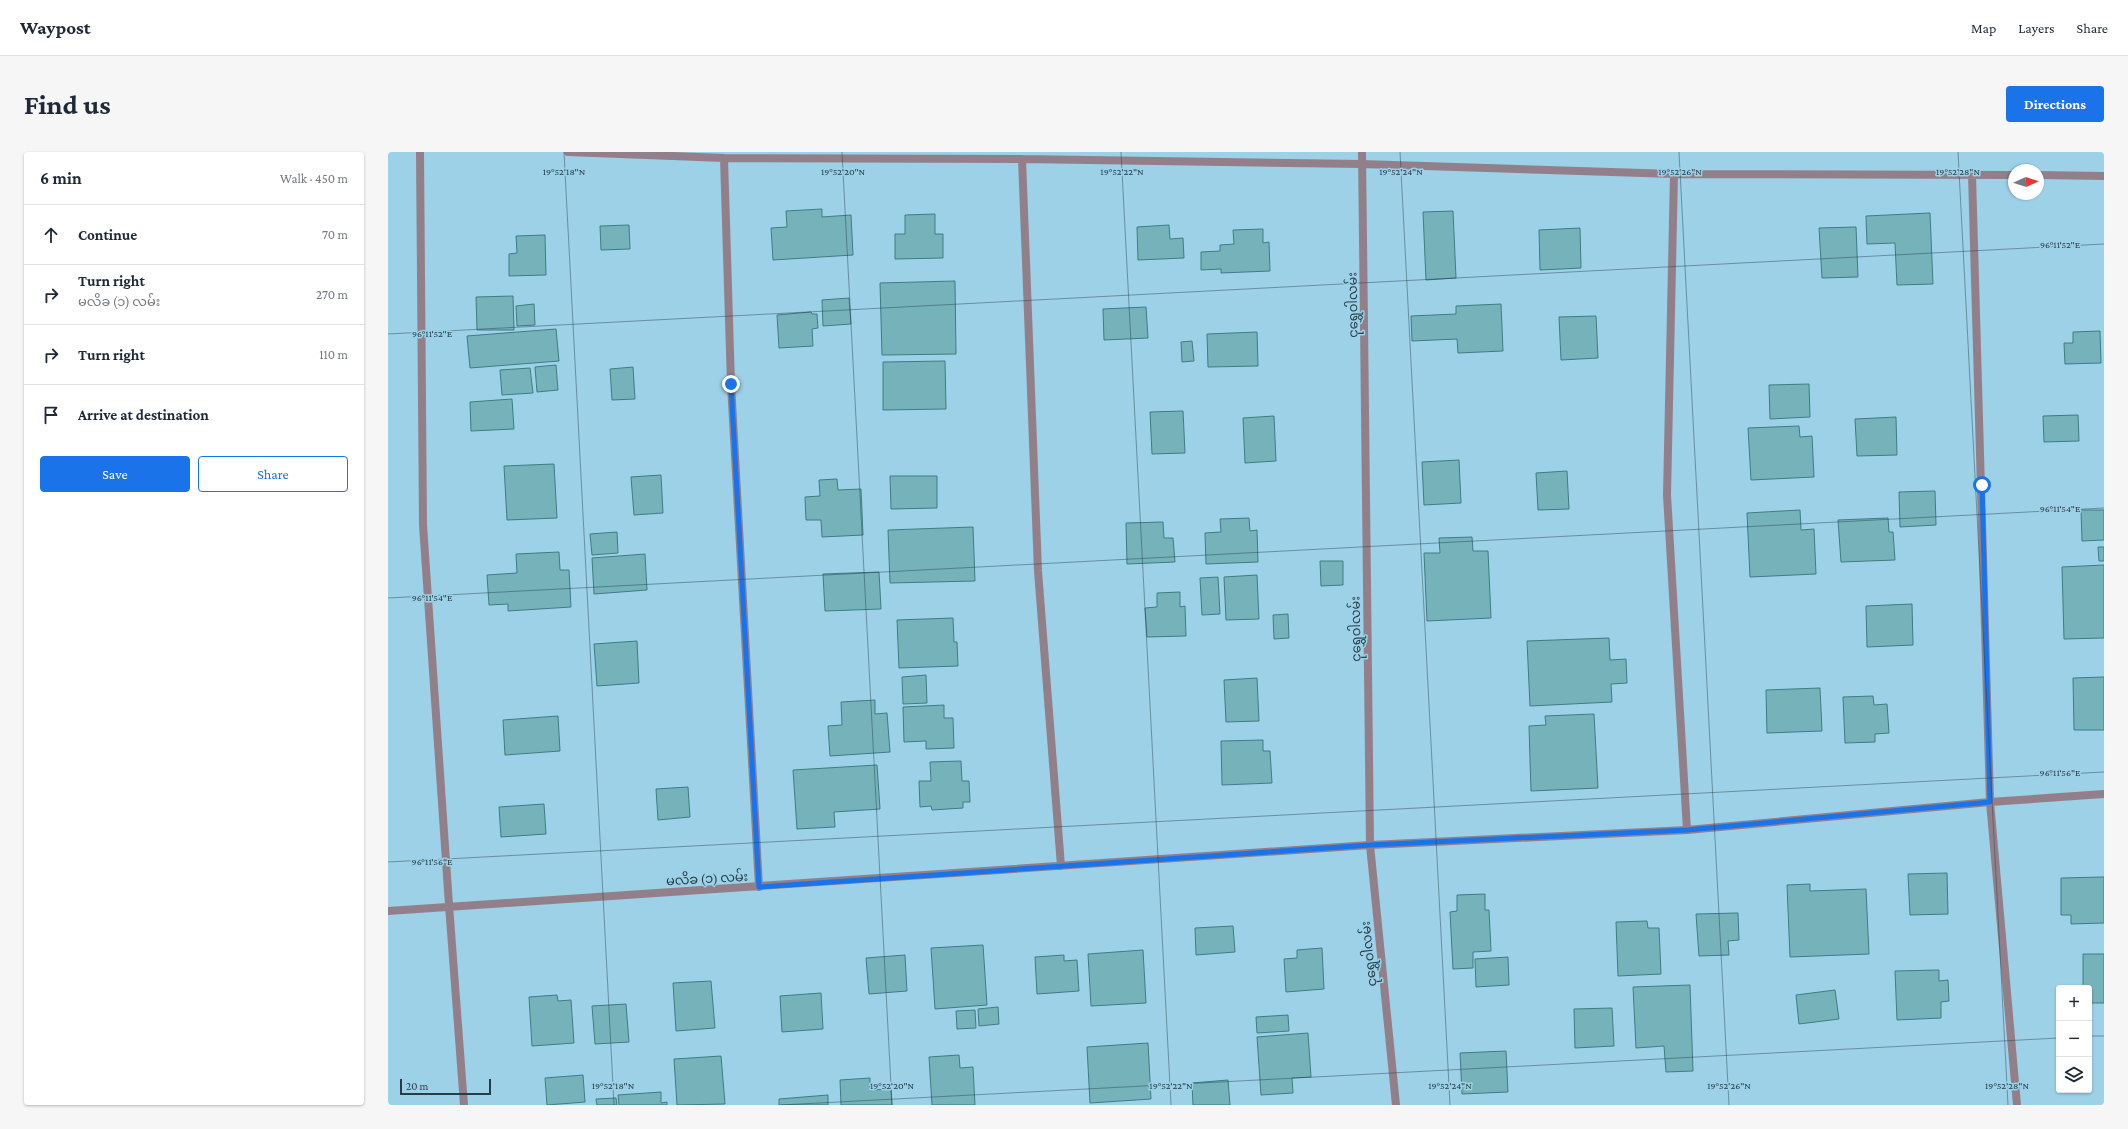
<!DOCTYPE html>
<html lang="en">
<head>
<meta charset="utf-8">
<style>
  body { margin:0; font-family:"Crimson Pro","Noto Sans Myanmar",serif; background:#f6f6f7; color:#1f2937 }
  .controls { position:absolute; right:12px; bottom:12px; display:grid; overflow:hidden; border-radius:4px; box-shadow:0 1px 3px #0004 }
  .controls button { width:36px; height:36px; display:grid; place-items:center; padding:0; border:0; border-bottom:1px solid #e0e1e3; background:#fff; color:#1f2937; font:20px sans-serif }
  .compass { position:absolute; left:1620px; top:12px; width:36px; height:36px; border-radius:50%; background:#fff; box-shadow:0 1px 3px #0004; rotate:87deg }
  .scale { position:absolute; left:12px; bottom:10px; width:91px; box-sizing:border-box; padding-left:4px; border:2px solid #273d46; border-top:0; font-size:11px; line-height:14px; white-space:nowrap; color:#273d46; -webkit-text-stroke:3px #9cd1e8; paint-order:stroke }
  .stop { position:absolute; width:12px; height:12px; margin:-9px; border:3px solid #1a73e8; border-radius:50%; background:#fff }
  .stop.end { background:#1a73e8; border-color:#fff; box-shadow:0 1px 4px #0008 }
  .list { margin:0; padding:0; list-style:none }
  h2 { display:flex; justify-content:space-between; align-items:center; height:52px; margin:0; padding:0 16px; font-size:17px }
  h2 small { font-size:13px; font-weight:400; color:#747a83 }
  .list li { display:grid; grid-template-columns:26px 1fr auto; gap:12px; align-items:center; box-sizing:border-box; height:60px; padding:0 16px; border-top:1px solid #e0e1e3 }
  .list b { display:block; font-size:15px; white-space:nowrap }
  .list p { margin:0; font-size:13px; white-space:nowrap; color:#747a83 }
  .list em { font-size:13px; font-style:normal; color:#747a83 }
  .actions { display:flex; gap:8px; padding:12px 16px }
  .actions a { flex:1; padding:9px 0; border:1px solid #1a73e8; border-radius:4px; text-align:center; font-size:14px; color:#1a73e8 }
  .actions .main { background:#1a73e8; color:#fff }
  .icon { flex:none; width:22px; height:22px; fill:none; stroke:currentColor; stroke-width:2; stroke-linecap:round; stroke-linejoin:round }
  .map { position:relative; flex:none; width:1716px; height:953px; overflow:hidden; border-radius:4px }
  header { display:flex; align-items:center; gap:24px; box-sizing:border-box; height:56px; padding:0 20px; background:#fff; border-bottom:1px solid #e0e1e3 }
  header strong { font-size:19px }
  nav { display:flex; gap:22px; margin-inline-start:auto; font-size:14px }
  .intro { display:flex; align-items:center; justify-content:space-between; box-sizing:border-box; height:96px; padding:0 24px }
  h1 { margin:0; font-size:28px }
  .button { padding:10px 18px; border-radius:4px; background:#1a73e8; color:#fff; font-size:14px; font-weight:700 }
  main { display:flex; gap:24px; padding:0 24px }
  aside { flex:1; background:#fff; border-radius:4px; box-shadow:0 1px 3px #0004 }
  .map>svg:first-child { display:block }
</style>
</head>
<body>
<header>
<strong>Waypost</strong>
<nav><a>Map</a><a>Layers</a><a>Share</a></nav>
</header>
<div class="intro"><h1>Find us</h1><a class="button">Directions</a></div>
<main>
<aside>
<h2>6 min<small>Walk · 450 m</small></h2>
<ul class="list">
<li><svg class="icon" aria-label="ahead" viewBox="0 0 24 24"><path d="M12 20V5M6 11l6-6 6 6"/></svg><div><b>Continue</b></div><em>70 m</em></li>
<li><svg class="icon" aria-label="right" viewBox="0 0 24 24"><path d="M7 20v-9h11M14 6l5 5-5 5"/></svg><div><b>Turn right</b><p>မလိခ (၁) လမ်း</p></div><em>270 m</em></li>
<li><svg class="icon" aria-label="right" viewBox="0 0 24 24"><path d="M7 20v-9h11M14 6l5 5-5 5"/></svg><div><b>Turn right</b></div><em>110 m</em></li>
<li><svg class="icon" aria-label="arrive" viewBox="0 0 24 24"><path d="M6 21V4h12l-3 4 3 4H6"/></svg><div><b>Arrive at destination</b></div></li>
</ul>
<div class="actions"><a class="main">Save</a><a>Share</a></div>
</aside>
<div class="map">
<svg width="1716" height="953" viewBox="0 0 1716 953">
  <rect width="100%" height="100%" fill="#9cd1e8"/>
  <path fill="#76b2ba" stroke="#407c84" d="M434 57V65L463 63 465 103 385 108 383 76 399 75 398 59Z
    M1065 59 1068 126 1038 128 1035 60Z
    M1542 61 1545 132 1509 133 1507 91 1479 92 1478 64Z
    M547 62V82H555V106L507 107V82H517V63Z
    M241 73 242 97 213 98 212 74Z
    M781 73 782 87 795 86 796 106 750 108 749 75Z
    M1468 75 1470 125 1434 126 1431 76Z
    M1192 76 1193 116 1152 118 1151 78Z
    M875 77V91L881 90 882 119 833 121V117L813 118V100L832 99V93L846 92 845 78Z
    M157 83 158 123 121 124V102L129 101 128 84Z
    M567 129 568 202 494 203 492 131Z
    M125 144 126 178H89L88 145Z
    M461 146 463 172 435 174 434 148Z
    M146 152 147 173 129 174 128 154Z
    M1113 152 1115 199 1070 201 1069 187 1024 189 1023 164 1068 162V154Z
    M758 155 760 186 716 188 715 157Z
    M423 160 424 162H429L430 176 424 177 425 194 391 196 389 163Z
    M1208 164 1210 206 1173 208 1171 165Z
    M168 177 171 209 82 216 79 184Z
    M1712 179 1713 211 1677 212 1676 191H1685V180Z
    M869 180 870 214 820 215 819 182Z
    M804 189 806 209 794 210 793 190Z
    M557 209 558 257 495 258V210Z
    M168 213 170 238 149 240 147 215Z
    M245 215 247 247 224 248 222 217Z
    M142 216 145 241 114 243 112 218Z
    M1421 232 1422 265 1382 267 1381 233Z
    M124 247 126 277 83 279 82 250Z
    M795 259 797 301 764 302 762 260Z
    M1690 263 1691 289 1656 290 1655 264Z
    M886 264 888 309 857 311 855 266Z
    M1508 265 1509 303 1469 304 1467 267Z
    M1411 274 1412 285 1424 284 1426 325 1363 328 1360 276Z
    M1071 308 1073 351 1036 353 1034 310Z
    M166 312 169 366 119 368 116 314Z
    M1179 319 1181 357 1150 358 1148 321Z
    M273 323 275 361 246 363 243 325Z
    M502 324H549V356L503 357Z
    M449 327 450 338 473 337 475 383 434 385 433 368H418L417 345 432 344 431 328Z
    M1547 339 1548 373 1512 375 1511 340Z
    M1412 358 1413 378 1426 377 1428 422 1362 425 1359 361Z
    M1693 358H1716V388L1694 389Z
    M861 366 862 379 869 378 870 410 818 412 817 381 833 380 832 367Z
    M1500 366 1501 380H1505L1507 408 1453 410 1450 368Z
    M775 370 776 386H785L787 410 739 412 738 371Z
    M585 375 587 429 502 431 500 378Z
    M229 380 230 401 204 403 202 382Z
    M1084 385 1085 399H1100L1103 466 1039 469 1036 401H1052L1051 386Z
    M1710 395H1716V409H1711Z
    M171 400 172 418H181L183 455 120 459V452L101 453 99 423 129 421 128 402Z
    M257 402 259 438 206 442 204 406Z
    M932 409H955V433L933 434Z
    M1716 413V486L1676 487 1674 415Z
    M491 420 493 457 437 459 435 422Z
    M869 423 871 467 838 468 836 425Z
    M830 425 832 462 814 463 812 426Z
    M792 440V455L797 454 798 484 759 485 757 456 769 455V441Z
    M1524 452 1525 493 1479 495 1478 454Z
    M900 462 901 486 886 487 885 463Z
    M565 466 566 490H569L570 514 511 516 509 468Z
    M1221 486 1222 508 1238 507 1239 531 1223 532 1224 550 1142 554 1139 489Z
    M249 489 251 531 209 534 206 492Z
    M538 523 539 551 515 552 514 525Z
    M1716 525V578H1686L1685 526Z
    M869 526 871 569 838 570 836 528Z
    M1432 536 1434 579 1379 581 1378 538Z
    M1485 544 1486 553 1499 552 1501 581 1487 582V590L1457 591 1455 545Z
    M487 548V562L499 561 502 600 442 604 440 574 454 573 453 550Z
    M556 553V566H565L566 596 538 597V589L516 590 515 555Z
    M1206 562 1210 636 1143 639 1141 574 1158 573 1157 564Z
    M170 564 172 599 117 603 115 568Z
    M875 588V599H882L884 631 834 633 833 589Z
    M573 609 574 629H581L582 650H575V656L544 658 543 654 532 655 531 629H543L542 610Z
    M489 613 492 657 446 660 447 675 409 677 405 618Z
    M300 635 302 665 270 668 268 637Z
    M156 652 158 682 113 685 111 655Z
    M1559 721 1560 762 1522 763 1520 722Z
    M1716 725V771L1683 772V763H1673V726Z
    M1422 732V739L1478 737 1481 802 1402 805 1399 733Z
    M1097 742V758H1101L1103 799 1085 800V816L1065 817 1062 760 1069 759V743Z
    M1350 761 1351 788 1340 789 1341 803 1311 804 1308 762Z
    M1259 769 1260 776H1271L1273 822 1230 824 1228 770Z
    M845 774 847 800 808 803 807 776Z
    M595 793 599 853 547 857 543 796Z
    M934 796 936 837 898 840 896 807 909 806V798Z
    M755 798 758 851 703 854 700 802Z
    M1695 802H1716V851H1701V836H1695Z
    M517 803 519 839 481 842 478 806Z
    M676 803V809L689 808 691 839 649 842 647 805Z
    M1120 805 1121 833 1088 835 1087 807Z
    M1551 818V829L1560 828 1561 849 1553 850V866L1509 868 1507 819Z
    M323 829 327 876 288 879 285 831Z
    M1302 833 1305 919 1278 920 1276 894 1248 896 1245 835Z
    M1447 838 1451 867 1411 872 1408 843Z
    M433 841 435 877 394 880 392 844Z
    M169 843 170 849 183 848 186 891 144 894 141 845Z
    M238 852 241 890 207 892 204 854Z
    M610 855 611 872 591 874 590 857Z
    M1224 856 1226 894 1187 896 1186 857Z
    M587 858 588 876 569 877 568 859Z
    M900 863 901 879 869 881 868 865Z
    M920 881 923 925 904 926 905 941 873 943 869 885Z
    M760 891 763 947 702 951 699 895Z
    M1118 899 1120 940 1074 942 1072 901Z
    M571 903 572 916 585 915 587 953H544L541 905Z
    M333 904 337 952 289 953 286 907Z
    M195 923 197 950 159 953 157 926Z
    M482 926V938L503 937 504 953H453L452 928Z
    M840 928 842 953H805L804 931Z
    M273 940V951L279 950V953H231L230 943Z
    M440 943V953H391V947Z
    M228 946 229 953H209L208 947Z"/>
  <g fill="none" stroke-linecap="round" stroke-linejoin="round">
    <path stroke="#937f89" stroke-width="8" d="M32 0 35 373 61 753 76 953
      M180 0 336 6 634 7 974 12 1286 22 1626 23
      M336 6 343 232 371 735
      M634 7 650 419 673 714
      M1286 22 1279 343 1299 678
      M1584 23 1602 650 1629 953
      M1650 23 1716 24
      M0 759 982 693 1299 678 1602 650 1716 642"/>
    <path stroke="#937f89" stroke-width="8" d="M974 0 982 693 1008 953"/>
  </g>
  <g fill="none" stroke-linecap="round" stroke-linejoin="round">
    <path stroke="#1a73e8" stroke-width="5" d="M343 232 371 735 982 693 1299 678 1602 650 1594 333"/>
  </g>
  <path fill="none" stroke="#273d46" stroke-width="1" stroke-opacity="0.45" d="M176 0 226 953M454 0 504 953M733 0 783 953M1012 0 1062 953M1291 0 1341 953M1570 0 1620 953M0 182 1716 92M0 446 1716 356M0 710 1716 620M1701 884H1716M393 953 1671 886"/>
  <g text-anchor="middle" stroke-width="3" stroke-linejoin="round" paint-order="stroke">
    <g font-size="13" fill="#273d46" stroke="#9cd1e8">
      <text transform="translate(964 153) rotate(-91)" y="5">ငုရွှေဝါလမ်း</text>
      <text transform="translate(967 477) rotate(-91)" y="5">ငုရွှေဝါလမ်း</text>
      <text transform="translate(319 726) rotate(-3)" y="5">မလိခ (၁) လမ်း</text>
      <text transform="translate(980 802) rotate(-96)" y="5">ငုရွှေဝါလမ်း</text>
    </g>
  </g>
  <g font-size="10" text-anchor="middle" fill="#273d46" stroke="#9cd1e8" stroke-width="3" stroke-linejoin="round" paint-order="stroke">
    <text x="176" y="23">19°52'18"N</text>
    <text x="734" y="23">19°52'22"N</text>
    <text x="1013" y="23">19°52'24"N</text>
    <text x="1570" y="23">19°52'28"N</text>
    <text x="455" y="23">19°52'20"N</text>
    <text x="1292" y="23">19°52'26"N</text>
    <text x="1672" y="96">96°11'52"E</text>
    <text x="44" y="185">96°11'52"E</text>
    <text x="1672" y="360">96°11'54"E</text>
    <text x="44" y="449">96°11'54"E</text>
    <text x="1672" y="624">96°11'56"E</text>
    <text x="44" y="713">96°11'56"E</text>
    <text x="225" y="937">19°52'18"N</text>
    <text x="504" y="937">19°52'20"N</text>
    <text x="783" y="937">19°52'22"N</text>
    <text x="1062" y="937">19°52'24"N</text>
    <text x="1341" y="937">19°52'26"N</text>
    <text x="1619" y="937">19°52'28"N</text>
  </g>
</svg>
<div class="controls">
<button>+</button>
<button>−</button>
<button><svg class="icon" aria-label="layers" viewBox="0 0 24 24"><path d="M12 4l9 5-9 5-9-5zM3 14l9 5 9-5"/></svg></button>
</div>
<svg class="compass" viewBox="-18 -18 36 36"><path d="M0-13l5 13h-10z" fill="#e53935"/><path d="M0 13l5-13h-10z" fill="#747a83"/></svg>
<div class="scale">20 m</div>
<div class="stop" style="left:1594px;top:333px"></div>
<div class="stop end" style="left:343px;top:232px"></div>
</div>
</main>
</body>
</html>
